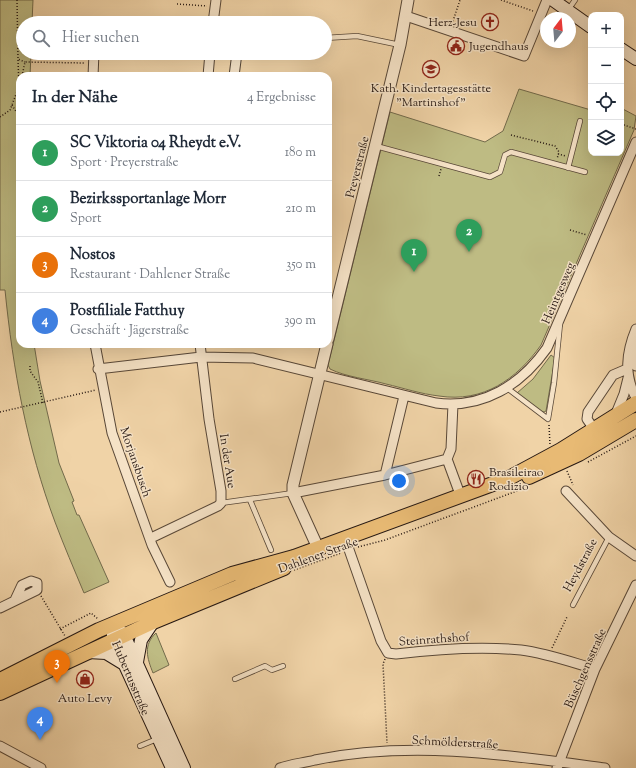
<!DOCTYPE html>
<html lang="de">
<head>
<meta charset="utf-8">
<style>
  body { margin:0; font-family:"Sorts Mill Goudy",serif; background:#f2f2f3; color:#1f2937 }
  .controls { position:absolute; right:12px; top:12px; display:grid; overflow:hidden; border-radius:8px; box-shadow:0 4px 16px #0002 }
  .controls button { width:36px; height:36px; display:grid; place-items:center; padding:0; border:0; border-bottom:1px solid #e0e1e3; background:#fff; color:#1f2937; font:20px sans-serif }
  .compass { position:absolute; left:540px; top:12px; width:36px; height:36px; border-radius:50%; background:#fff; box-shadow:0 4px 16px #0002; rotate:16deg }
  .you { position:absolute; left:399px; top:481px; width:14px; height:14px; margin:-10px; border:3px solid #fff; border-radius:50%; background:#1a73e8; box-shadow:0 0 0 6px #1a73e833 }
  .badge { display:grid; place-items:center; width:26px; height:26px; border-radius:50%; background:#8f2418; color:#fff; font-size:13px; font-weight:700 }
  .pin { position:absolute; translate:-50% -33px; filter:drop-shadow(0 1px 2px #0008) }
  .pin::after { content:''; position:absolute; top:21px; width:14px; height:12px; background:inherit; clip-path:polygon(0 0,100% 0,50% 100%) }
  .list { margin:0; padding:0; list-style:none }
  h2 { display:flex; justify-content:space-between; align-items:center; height:52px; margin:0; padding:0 16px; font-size:17px }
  h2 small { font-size:13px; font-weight:400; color:#747a83 }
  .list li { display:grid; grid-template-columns:26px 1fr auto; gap:12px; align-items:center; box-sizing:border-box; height:56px; padding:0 16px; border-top:1px solid #e0e1e3 }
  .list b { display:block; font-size:15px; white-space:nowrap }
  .list p { margin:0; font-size:13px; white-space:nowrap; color:#747a83 }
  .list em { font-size:13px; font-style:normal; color:#747a83 }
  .icon { flex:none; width:22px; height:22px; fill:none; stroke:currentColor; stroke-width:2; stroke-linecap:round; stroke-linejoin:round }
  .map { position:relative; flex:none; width:636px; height:768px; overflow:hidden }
  .search { position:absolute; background:#fff; box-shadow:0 4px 16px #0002; left:16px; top:16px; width:316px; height:44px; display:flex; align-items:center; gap:10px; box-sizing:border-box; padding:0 14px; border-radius:22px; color:#747a83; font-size:15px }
  .panel { position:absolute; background:#fff; box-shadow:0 4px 16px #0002; left:16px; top:72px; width:316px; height:276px; border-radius:12px }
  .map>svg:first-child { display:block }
</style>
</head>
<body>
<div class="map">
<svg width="636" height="768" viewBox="0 0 636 768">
  <rect width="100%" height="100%" fill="#f0d3a7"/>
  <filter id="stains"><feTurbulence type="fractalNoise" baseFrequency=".005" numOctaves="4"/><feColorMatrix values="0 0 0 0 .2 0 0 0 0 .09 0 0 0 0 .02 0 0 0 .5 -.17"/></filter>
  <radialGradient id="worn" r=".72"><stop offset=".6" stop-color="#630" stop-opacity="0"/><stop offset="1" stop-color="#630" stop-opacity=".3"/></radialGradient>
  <path fill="#bebb83" stroke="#726a4b" d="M0 0H33L32 23H23V53H31L30 76H20V344H34L40 381 59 463 74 501 72 502 77 515H79L109 582 84 593C74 569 64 546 55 522 27 447 13 370 5 290H0Z
    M519 89 591 110V153H621V108L636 116 634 130 541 345C517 379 483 403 439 396 421 394 403 388 386 384 368 379 346 377 330 369L328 365 390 112 485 142 503 131Z
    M551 355 555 358 546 411 544 412 539 411 517 393 533 379Z
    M156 633 169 665 153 673C147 658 143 645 156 633Z"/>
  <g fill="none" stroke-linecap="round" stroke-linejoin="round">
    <g stroke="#594838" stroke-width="6">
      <path id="service" d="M568 10 575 0
        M325 38 357 36 400 45
        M376 146 490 177 500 172 505 155 511 152 585 172
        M568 168 580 121
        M507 388 548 419 554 383 560 324
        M250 500 271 550
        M221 503 293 493
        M573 605 609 537
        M235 679 265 666 272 670 283 666
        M140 746 157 739"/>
    </g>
    <g stroke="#594838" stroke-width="11">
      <path id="minor" d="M406 16 524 56 547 0
        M213 23 216 0
        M93 76 94 53
        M208 76 210 53
        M234 76 237 53
        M636 329C626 353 624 375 636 398
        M95 344 112 433 152 545 170 582
        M632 344 636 366
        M98 369 201 357 253 358 436 403C483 409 521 385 547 348L636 142
        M615 416 624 394 628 378
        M594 429 587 419 588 412 613 375 627 369
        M447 459 461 497
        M385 475 404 396
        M566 491 609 537 636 556
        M293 493 385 475 447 459 451 449 453 404
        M151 538 218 506 221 503V491L209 419 200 344
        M347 544 381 641 388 653 396 654C438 649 479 646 521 650 546 653 571 662 595 669
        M0 608 37 590V583L31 581 22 585 15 600
        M0 746 41 768
        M280 768C291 764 304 763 315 760 411 740 509 755 605 768
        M557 768 595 669 636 585"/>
    </g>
    <g stroke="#594838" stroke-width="13">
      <path id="tertiary" d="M328 339 400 45 408 0
        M318 548 293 493V485L327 344"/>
    </g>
    <g stroke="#271913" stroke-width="14">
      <path id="secondary" d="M553 0 591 27
        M621 49 636 59
        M118 629 124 635 184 768
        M113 632V639L172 768
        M88 652 106 653 124 664
        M137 662 141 640 153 622"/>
    </g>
    <g stroke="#271913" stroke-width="16">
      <path id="primary" d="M529 477 579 454 636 420
        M0 680 99 630 232 574 294 557 509 478 561 450 636 403
        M0 693 153 622 284 568"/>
    </g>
    <path stroke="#271913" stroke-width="1.5" stroke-dasharray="1 2" stroke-linecap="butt" d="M17 0 18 59 25 62
      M501 0 533 11
      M177 4 207 6
      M452 24 460 0
      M18 60 19 87
      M22 76 25 62 85 63
      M12 105 20 118
      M0 117 10 110 20 84
      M621 124 636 129
      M511 135 555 146 559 152 557 159
      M590 136 591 132
      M20 139V136
      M558 154 566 156
      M439 176 441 169
      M570 230 587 235
      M30 366V371L38 382 43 403
      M0 412 96 390
      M549 425 550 445
      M588 462 636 436
      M567 471 573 485
      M358 547 385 540 525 488
      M294 570 341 553
      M41 596 65 636
      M60 629 91 613 98 619
      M552 648 567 617
      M385 659 383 664 387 743"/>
    <use href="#service" stroke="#f5e2c6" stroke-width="4.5"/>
    <use href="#minor" stroke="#f5e2c6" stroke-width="9"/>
    <use href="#tertiary" stroke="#f5e2c6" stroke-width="11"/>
    <use href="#secondary" stroke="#f5e2c6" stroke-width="12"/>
    <use href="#primary" stroke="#e8ba74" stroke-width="14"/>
  </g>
  <defs>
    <g id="church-ring" transform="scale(0.9)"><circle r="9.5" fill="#f5e2c6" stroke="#8f2418" stroke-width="1.5"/><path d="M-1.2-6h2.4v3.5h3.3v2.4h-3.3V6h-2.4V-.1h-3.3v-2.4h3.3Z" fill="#8f2418"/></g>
    <g id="civic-ring" transform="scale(0.9)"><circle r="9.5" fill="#f5e2c6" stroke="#8f2418" stroke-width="1.5"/><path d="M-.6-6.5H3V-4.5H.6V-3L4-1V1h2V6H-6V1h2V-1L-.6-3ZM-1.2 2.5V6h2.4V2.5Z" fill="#8f2418"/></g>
    <g id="school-ring" transform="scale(0.9)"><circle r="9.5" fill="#f5e2c6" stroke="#8f2418" stroke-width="1.5"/><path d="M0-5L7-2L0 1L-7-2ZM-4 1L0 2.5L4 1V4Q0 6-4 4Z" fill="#8f2418"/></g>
    <g id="restaurant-ring" transform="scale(0.9)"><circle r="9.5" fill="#f5e2c6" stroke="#8f2418" stroke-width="1.5"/><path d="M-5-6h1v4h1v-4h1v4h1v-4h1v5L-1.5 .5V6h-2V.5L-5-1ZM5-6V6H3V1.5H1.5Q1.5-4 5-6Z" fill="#8f2418"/></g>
    <g id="shop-ring" transform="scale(0.9)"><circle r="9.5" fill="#f5e2c6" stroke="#8f2418" stroke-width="1.5"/><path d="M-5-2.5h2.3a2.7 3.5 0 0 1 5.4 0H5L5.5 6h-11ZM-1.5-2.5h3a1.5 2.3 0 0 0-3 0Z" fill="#8f2418"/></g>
  </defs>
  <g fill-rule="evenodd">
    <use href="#church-ring" x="490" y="22"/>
    <use href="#civic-ring" x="456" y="46"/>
    <use href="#school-ring" x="431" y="69"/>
    <use href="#restaurant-ring" x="476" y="479"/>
    <use href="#shop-ring" x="85" y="679"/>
  </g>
  <g text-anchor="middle" stroke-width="3" stroke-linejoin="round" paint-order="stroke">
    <g font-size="12" fill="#271913" stroke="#f5e2c6" text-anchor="start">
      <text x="477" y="26" text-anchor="end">Herz-Jesu</text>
      <text x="469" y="50">Jugendhaus</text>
      <text x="431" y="92" text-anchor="middle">Kath. Kindertagesstätte<tspan x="431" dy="14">"Martinshof"</tspan></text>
      <text x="489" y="476">Brasileirao<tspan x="489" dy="14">Rodizio</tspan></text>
      <text x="85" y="702" text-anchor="middle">Auto Levy</text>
    </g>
    <g font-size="12" fill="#271913" stroke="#f5e2c6">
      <text transform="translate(357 167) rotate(-76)" y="4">Preyerstraße</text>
      <text transform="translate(558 293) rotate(-67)" y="4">Heintgesweg</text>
      <text transform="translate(228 461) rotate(81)" y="4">In der Aue</text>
      <text transform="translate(136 462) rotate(71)" y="4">Morjansbusch</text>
      <text transform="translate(318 555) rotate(-20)" y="4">Dahlener Straße</text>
      <text transform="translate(580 565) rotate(-62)" y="4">Heydstraße</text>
      <text transform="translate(434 639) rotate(-4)" y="4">Steinrathshof</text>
      <text transform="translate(585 668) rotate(-66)" y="4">Büschgensstraße</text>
      <text transform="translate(131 678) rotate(67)" y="4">Hubertusstraße</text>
      <text transform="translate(455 742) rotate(3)" y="4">Schmölderstraße</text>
    </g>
  </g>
  <rect width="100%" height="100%" filter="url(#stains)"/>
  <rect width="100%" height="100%" fill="url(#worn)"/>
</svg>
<div class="controls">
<button>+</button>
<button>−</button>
<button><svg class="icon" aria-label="locate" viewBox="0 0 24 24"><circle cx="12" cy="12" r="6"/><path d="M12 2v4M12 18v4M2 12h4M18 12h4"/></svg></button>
<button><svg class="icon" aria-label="layers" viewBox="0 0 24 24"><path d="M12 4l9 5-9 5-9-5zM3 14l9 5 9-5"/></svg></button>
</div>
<svg class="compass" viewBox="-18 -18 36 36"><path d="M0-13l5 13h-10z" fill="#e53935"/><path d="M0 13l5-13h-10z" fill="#747a83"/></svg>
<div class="you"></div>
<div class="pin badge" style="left:414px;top:272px;background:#2e9e5b">1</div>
<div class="pin badge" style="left:469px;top:252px;background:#2e9e5b">2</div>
<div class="pin badge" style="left:57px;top:683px;background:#e8710a">3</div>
<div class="pin badge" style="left:40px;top:740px;background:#3f7fe0">4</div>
<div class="search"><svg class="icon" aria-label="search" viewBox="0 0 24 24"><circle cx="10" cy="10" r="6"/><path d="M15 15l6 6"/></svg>Hier suchen</div>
<section class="panel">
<h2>In der Nähe<small>4 Ergebnisse</small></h2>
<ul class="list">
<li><span class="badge" style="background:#2e9e5b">1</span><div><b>SC Viktoria 04 Rheydt e.V.</b><p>Sport · Preyerstraße</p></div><em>180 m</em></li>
<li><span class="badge" style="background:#2e9e5b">2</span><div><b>Bezirkssportanlage Morr</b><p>Sport</p></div><em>210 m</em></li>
<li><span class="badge" style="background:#e8710a">3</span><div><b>Nostos</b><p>Restaurant · Dahlener Straße</p></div><em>350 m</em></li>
<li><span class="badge" style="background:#3f7fe0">4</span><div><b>Postfiliale Fatthuy</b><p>Geschäft · Jägerstraße</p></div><em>390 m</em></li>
</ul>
</section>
</div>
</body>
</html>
